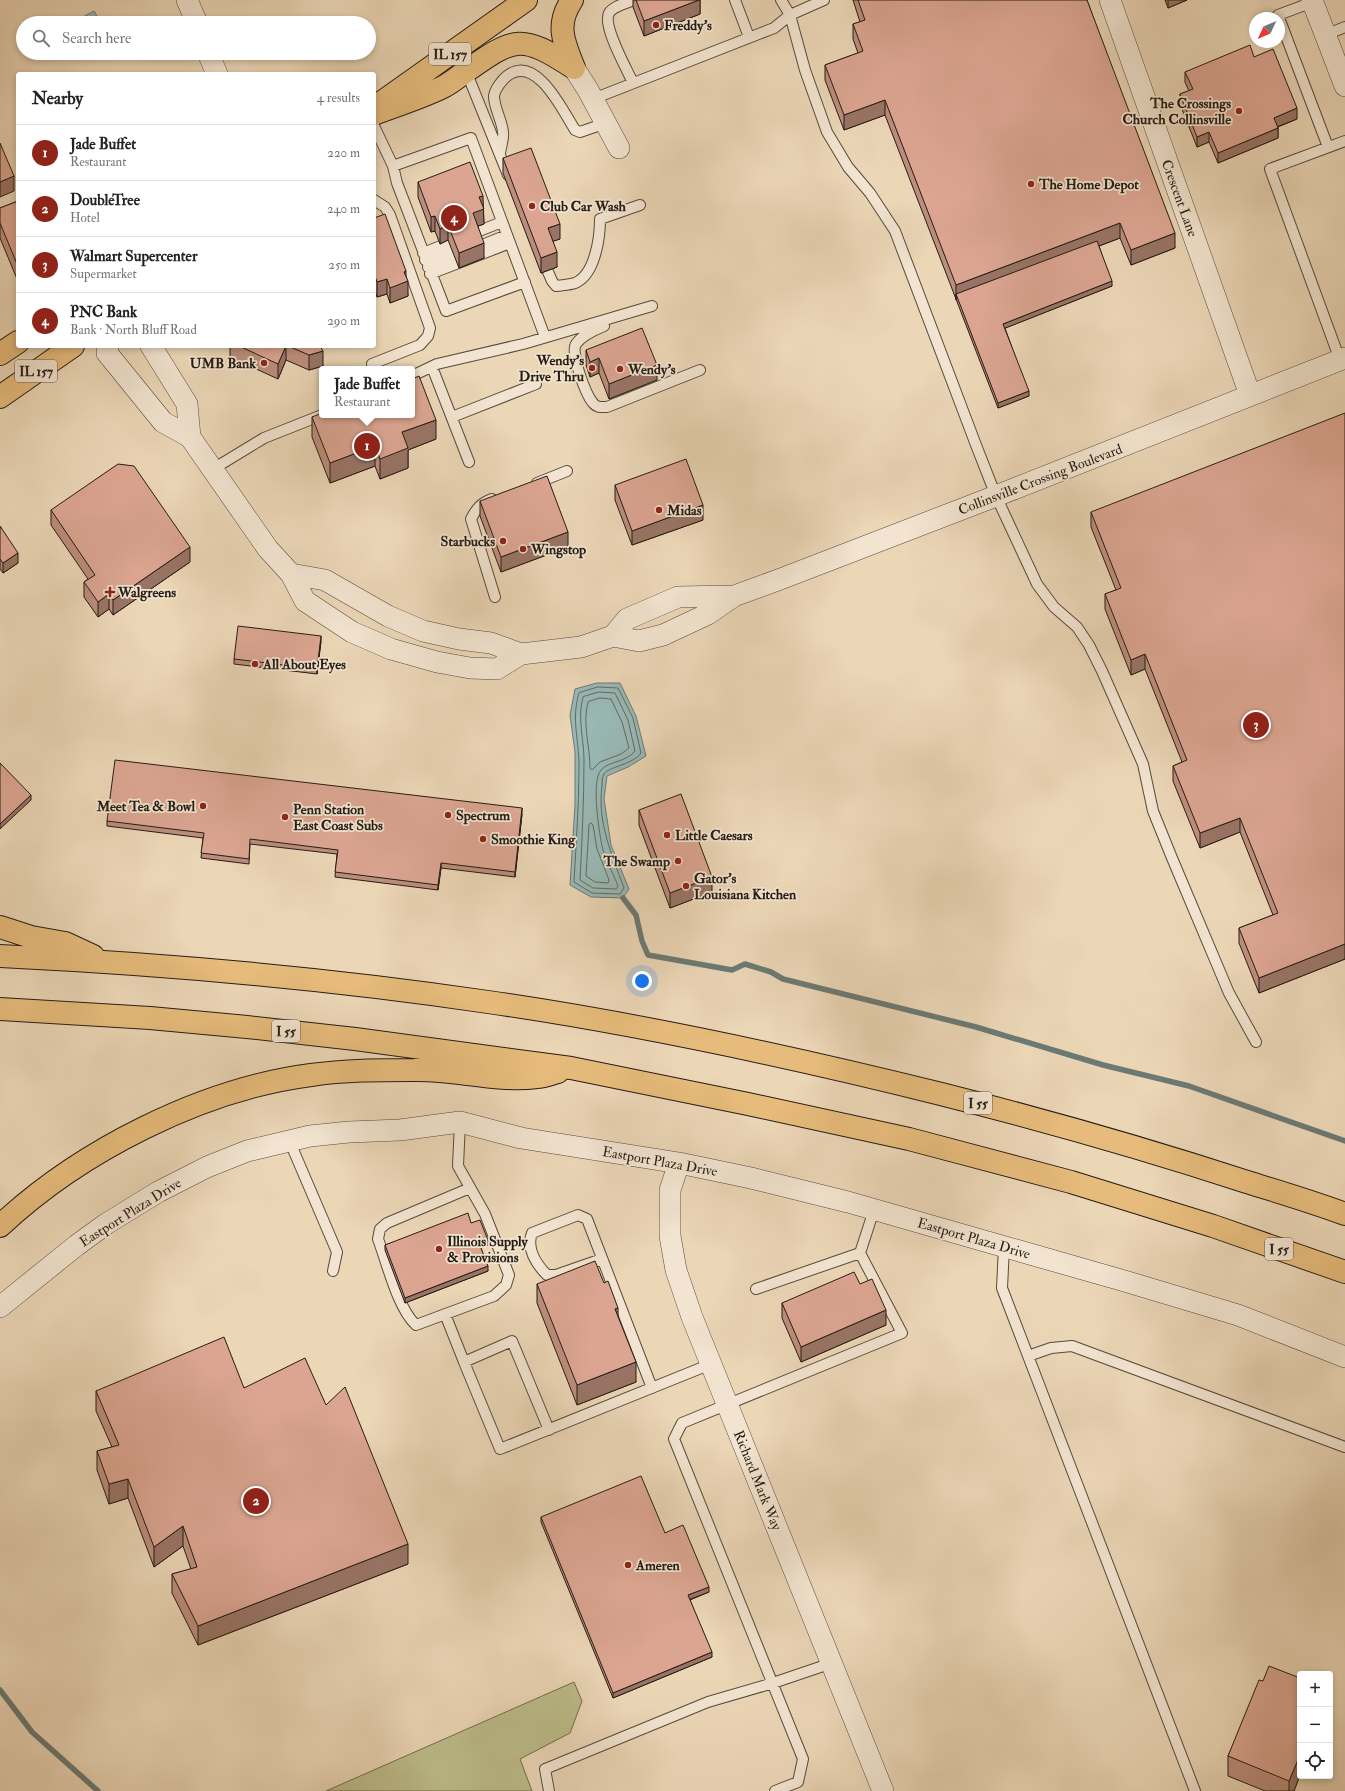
<!DOCTYPE html>
<html lang="en">
<head>
<meta charset="utf-8">
<style>
  body { margin:0; font-family:"IM FELL Double Pica",serif; background:#f2f2f2; color:#222 }
  .controls { position:absolute; right:12px; bottom:12px; display:grid; overflow:hidden; border-radius:4px; box-shadow:0 2px 6px #0003 }
  .controls button { width:36px; height:36px; display:grid; place-items:center; padding:0; border:0; border-bottom:1px solid #e0e0e0; background:#fff; color:#222; font:20px sans-serif }
  .compass { position:absolute; left:1249px; top:12px; width:36px; height:36px; border-radius:50%; background:#fff; box-shadow:0 2px 6px #0003; rotate:226deg }
  .you { position:absolute; left:642px; top:981px; width:14px; height:14px; margin:-10px; border:3px solid #fff; border-radius:50%; background:#1a73e8; box-shadow:0 0 0 6px #1a73e833 }
  .badge { display:grid; place-items:center; width:26px; height:26px; border-radius:50%; background:#8f2418; color:#fff; font-size:13px; font-weight:700 }
  .pin { position:absolute; translate:-50% -50%; border:2px solid #fff; box-shadow:0 1px 4px #0006 }
  .popup { position:absolute; left:319px; top:366px; width:96px; height:52px; box-sizing:border-box; display:grid; place-content:center; border-radius:4px; background:#fff; filter:drop-shadow(0 1px 3px #0005); font-size:13px; white-space:nowrap; color:#767676 }
  .popup b { font-size:15px; color:#222 }
  .popup::after { content:''; position:absolute; left:50%; top:100%; margin-left:-8px; border:8px solid transparent; border-top-color:#fff }
  .list { margin:0; padding:0; list-style:none }
  h2 { display:flex; justify-content:space-between; align-items:center; height:52px; margin:0; padding:0 16px; font-size:17px }
  h2 small { font-size:13px; font-weight:400; color:#767676 }
  .list li { display:grid; grid-template-columns:26px 1fr auto; gap:12px; align-items:center; box-sizing:border-box; height:56px; padding:0 16px; border-top:1px solid #e0e0e0 }
  .list b { display:block; font-size:15px; white-space:nowrap }
  .list p { margin:0; font-size:13px; white-space:nowrap; color:#767676 }
  .list em { font-size:13px; font-style:normal; color:#767676 }
  .icon { flex:none; width:22px; height:22px; fill:none; stroke:currentColor; stroke-width:2; stroke-linecap:round; stroke-linejoin:round }
  .map { position:relative; flex:none; width:1345px; height:1791px; overflow:hidden }
  .search { position:absolute; background:#fff; box-shadow:0 2px 6px #0003; left:16px; top:16px; width:360px; height:44px; display:flex; align-items:center; gap:10px; box-sizing:border-box; padding:0 14px; border-radius:22px; color:#767676; font-size:15px }
  .panel { position:absolute; background:#fff; box-shadow:0 2px 6px #0003; left:16px; top:72px; width:360px; height:276px; border-radius:4px }
  .map>svg:first-child { display:block }
</style>
</head>
<body>
<div class="map">
<svg width="1345" height="1791" viewBox="0 0 1345 1791">
  <rect width="100%" height="100%" fill="#ebd6b6"/>
  <filter id="stains"><feTurbulence type="fractalNoise" baseFrequency=".005" numOctaves="4"/><feColorMatrix values="0 0 0 0 .2 0 0 0 0 .09 0 0 0 0 .02 0 0 0 .5 -.17"/></filter>
  <radialGradient id="worn" r=".72"><stop offset=".6" stop-color="#630" stop-opacity="0"/><stop offset="1" stop-color="#630" stop-opacity=".3"/></radialGradient>
  <path fill="#bcbc8a" stroke="#706c4f" d="M574 1682 582 1701 570 1733 520 1759 532 1791H326Z"/>
  <path fill="#99b8b4" stroke="#6b7a74" d="M94 11 101 23H72Z
    M597 683H620L636 716 646 756 628 767 607 776 604 799 611 845 629 889 623 898 591 897 570 885 575 805V752L570 715 575 689Z"/>
  <g fill="none" stroke-linecap="round" stroke-linejoin="round">
    <path stroke="#5f6a64" stroke-width="1" d="M598 687 618 688 633 718 641 753C634 764 608 767 604 774 602 777 602 782 602 786 597 822 612 855 624 888L620 894 592 893 574 882C576 843 579 805 579 766 579 739 571 719 579 693Z
      M599 692 615 693 628 720 635 751C627 762 609 761 601 770 591 781 599 831 602 846 605 859 613 873 618 886L616 889 593 888 580 880C582 840 584 800 584 760 584 738 577 719 583 697Z
      M600 698 611 699 622 722 629 748 621 754 600 762 592 770 590 768C590 746 582 723 588 702Z
      M591 823 593 825 597 849 609 880 608 883 595 882 586 876 589 825Z"/>
    <path stroke="#6b7a74" stroke-width="5.5" d="M623 898 636 915 642 941 648 955 732 970 745 964 771 972 783 979 976 1027 1103 1065 1189 1086 1345 1141
      M0 1690 32 1732 98 1791"/>
    <g stroke="#564a3c" stroke-width="12">
      <path id="lane" d="M735 0 749 37
        M781 0 790 15 805 70 827 132 848 167 870 193 895 231 976 445 996 496 1037 584 1054 607 1077 627 1089 645 1102 671 1143 764 1153 811 1172 858 1229 993 1256 1042
        M1313 2 1278 15 1328 147
        M1325 35 1345 27
        M466 71 508 175
        M633 83C627 69 602 26 609 13 613 6 627 3 634 0
        M593 99 774 28 790 15 824 0
        M374 126 393 166 471 138 545 337
        M500 153C501 146 504 138 503 132 502 120 494 108 494 96 495 89 502 80 507 76 536 53 563 111 575 130L580 132 606 123
        M393 166 397 183 446 311 525 282
        M423 253 502 222
        M542 258 552 281 556 286C562 285 569 285 575 283 595 275 600 238 600 219L640 205
        M425 260 465 245
        M428 267 507 235
        M430 274 510 243
        M604 326C594 330 582 335 576 344 570 353 586 395 593 403 597 408 601 407 607 407L700 370
        M1340 360 1270 169 1345 141
        M372 364 420 345 428 336 430 328 390 215 385 207 374 200
        M432 367 469 462
        M412 376 437 364 523 344 652 306
        M452 417 536 384
        M213 469 264 438 322 415
        M537 483 567 471
        M492 499C481 503 476 509 471 519L495 597
        M460 1122 458 1166 485 1214 509 1275 506 1285 494 1296 416 1325C398 1309 387 1263 378 1239L380 1229 387 1223 470 1188
        M289 1140 337 1252 333 1271
        M1004 1247 1002 1288 1195 1791
        M602 1259 556 1275H547C536 1264 526 1248 532 1233L578 1215 587 1219 652 1388
        M756 1289 860 1253 874 1210
        M445 1314 464 1362
        M1028 1356 1051 1348 1072 1346 1345 1447
        M549 1430 512 1341 464 1362 500 1449 711 1364
        M549 1791 545 1769 708 1702 773 1683 832 1663
        M775 1791 798 1782 803 1759 674 1439 682 1423 902 1333 860 1253"/>
    </g>
    <g stroke="#564a3c" stroke-width="22">
      <path id="street" d="M187 0 197 23
        M1110 0 1250 395
        M1312 0 1345 86
        M208 53 217 74
        M574 68 588 90 619 148
        M108 346 107 353 163 422 190 437 268 549 291 574 305 601 352 632 391 649 437 662 470 668 497 669 521 654 581 647 613 636 639 641 663 635 708 614 734 596 778 580 996 496 1345 358
        M151 346 187 404 190 437
        M291 574 325 580 388 616 423 631 459 639 491 643 521 654
        M613 636 627 619 678 597 734 596
        M679 1163 670 1190V1236L676 1270 692 1317 883 1791
        M0 1307 77 1245 106 1224 158 1192 207 1167 247 1151 310 1136 349 1132 400 1130 460 1122 521 1138 679 1163 751 1178 848 1202 1121 1280 1238 1315 1345 1357"/>
    </g>
    <g stroke="#251c14" stroke-width="24">
      <path id="primary" d="M572 0C555 25 564 43 574 68
        M382 102 526 0
        M374 114C397 105 421 98 443 87 451 83 458 77 465 72 516 36 521 34 574 68
        M0 354 18 342
        M0 397 73 346"/>
    </g>
    <g stroke="#251c14" stroke-width="24">
      <path id="highway" d="M0 927 31 937 65 943 93 956
        M0 956C163 964 326 978 488 1002 641 1024 792 1057 941 1094 1044 1120 1146 1149 1247 1182 1279 1192 1313 1202 1345 1214
        M0 1009 150 1018 247 1027 355 1039 571 1068 748 1104 909 1139 1071 1182 1213 1226 1345 1272
        M0 1226C80 1151 202 1089 311 1075 345 1070 380 1070 414 1070 455 1069 496 1082 537 1077 544 1077 551 1074 558 1072"/>
    </g>
    <use href="#lane" stroke="#f2e4d0" stroke-width="10"/>
    <use href="#street" stroke="#f2e4d0" stroke-width="21"/>
    <use href="#primary" stroke="#e6bb7b" stroke-width="22"/>
    <use href="#highway" stroke="#e6bb7b" stroke-width="22"/>
  </g>
  <path fill="#bc8e7d" stroke="#251c14" d="M633 0H700V14L644 36 633 7Z
    M853 0H1087L1175 248 1131 265 1120 238 1099 246 1112 286 1005 328 1029 396 998 408 885 115 844 130 825 80V65L858 53 853 39V24L860 22Z
    M1165 0H1187L1168 8Z
    M1254 57 1297 119 1278 127V138L1218 163 1209 142 1197 147 1180 104V94L1189 91 1185 82V72Z
    M503 158 560 239 553 241 557 267 541 273 503 173Z
    M418 182 483 207 484 224 478 226 484 258 459 268 448 240 440 244 435 231 431 232 418 197Z
    M18 201V278L17 279 0 238V208Z
    M374 218 406 278 408 296 390 303 387 294 377 297 374 288Z
    M230 346H320L323 366 309 370 286 360 278 379 230 357Z
    M586 350 657 380 609 399 599 373 590 377 586 365Z
    M312 417 436 439 408 450V468L380 479 375 466 330 483 312 437Z
    M615 485 703 520 632 545 615 500Z
    M480 501 568 547 501 572 480 516Z
    M51 510 190 562 113 615 109 609 98 617 84 597V582L88 579 51 525Z
    M1091 512 1345 959 1259 993 1239 943V928L1273 915 1240 832 1200 848 1173 781V766L1182 762 1145 669 1131 675 1105 609V594L1116 590 1091 527Z
    M0 526 18 563 3 573 0 569Z
    M321 641 317 674 234 664V659Z
    M639 810 712 892 670 908 639 825Z
    M522 814 515 877 441 868 438 890 335 877 337 854 250 844 249 864 201 858 203 838 107 826V821Z
    M471 1223 488 1245 481 1248 488 1271 405 1303 385 1250V1245Z
    M537 1284 618 1317 636 1382 577 1405 537 1303Z
    M860 1284 886 1325 801 1362 782 1318V1303Z
    M244 1388 326 1405 408 1564 198 1645 172 1593V1574L191 1569 183 1546 154 1567 128 1498 109 1504 97 1470V1451L112 1447 96 1411V1391Z
    M541 1517 665 1533 709 1592 690 1600 712 1657 613 1698 541 1522Z
    M1300 1678V1775L1294 1791H1265L1228 1776V1756L1263 1681Z"/>
  <path fill="#997466" stroke="#251c14" d="M699 0H700V14L644 36V21Z
    M1168 0H1187L1168 8Z
    M885 100V115L844 130V115Z
    M1297 108V119L1274 128V118Z
    M1278 128V138L1218 163V153Z
    M1209 132V142L1197 147V137Z
    M14 176V191L0 197V182Z
    M483 196 484 224 473 228V213L479 197Z
    M435 216V231L431 232V217Z
    M1120 223V238L958 299 956 294V300V285Z
    M560 224V239L548 243V228Z
    M448 225V240L440 244V229Z
    M1175 233V248L1131 265V250Z
    M484 243V258L459 268V253Z
    M557 252V267L541 273V258Z
    M18 263V278L17 279V264Z
    M406 271V282L408 281V296L390 303V288L404 272Z
    M387 279V294L377 297V282Z
    M1112 281V286L1003 329V324Z
    M286 346V360L278 379V364Z
    M323 351V366L309 370V355Z
    M599 358V373L590 377V362Z
    M657 365V380L609 399V384Z
    M1029 391V396L998 408V403Z
    M436 420V439L408 450V468L380 479V459L402 432Z
    M375 446V466L330 483V463Z
    M703 505V520L632 545V531Z
    M568 532V547L501 572V557Z
    M190 547V562L113 615V600Z
    M18 553V563L3 573V563Z
    M109 594V609L98 617V602Z
    M321 636V641L317 674V669Z
    M1145 654V669L1131 675V660Z
    M31 795V800L0 829V824Z
    M522 808V814L515 877V872Z
    M1240 818V832L1200 848V833Z
    M441 863V868L438 890V885Z
    M712 877V892L670 908V893Z
    M1345 944V959L1259 993V978Z
    M488 1240V1245L479 1248V1243Z
    M488 1266V1271L405 1303V1298Z
    M618 1308V1327L615 1309Z
    M886 1310V1325L801 1362V1347Z
    M636 1362V1382L577 1405V1385Z
    M128 1479V1498L109 1504V1484Z
    M183 1526V1546L154 1567V1547Z
    M408 1544V1564L198 1645V1626Z
    M709 1587V1592L688 1600V1595Z
    M712 1652V1657L613 1698V1693Z
    M1300 1755V1775L1294 1791H1289V1781Z"/>
  <path fill="#dba591" stroke="#251c14" d="M636 0H699L644 21Z
    M858 0H1087L1175 233 1131 250 1120 223 956 285 885 100 844 115 825 65 863 51 853 24 865 20Z
    M1250 45 1254 57 1273 49 1297 108 1274 118 1278 128 1218 153 1209 132 1197 137 1180 94 1193 89 1185 72Z
    M0 143 14 176 0 182Z
    M531 148 560 224 548 228 557 252 541 258 503 158Z
    M470 162 483 196 479 197 484 209 473 213 484 243 459 253 448 225 440 229 435 216 431 217 418 182Z
    M18 201V263L17 264 0 223V208Z
    M385 214 406 271 404 272 408 281 390 288 387 279 377 282 374 273V218Z
    M1097 241 1112 281 1003 324 1029 391 998 403 956 294Z
    M642 328 657 365 609 384 599 358 590 362 586 350Z
    M239 346H286L278 364Z
    M288 346H320L323 351 309 355Z
    M419 376 436 420 402 432 408 448 380 459 375 446 330 463 312 417 322 413V415H412V379Z
    M1345 413V944L1259 978 1239 928 1278 913 1240 818 1200 833 1173 766 1187 760 1145 654 1131 660 1105 594 1121 588 1091 512Z
    M686 459 703 505 632 531 615 485Z
    M118 464 134 466 190 547 113 600 109 594 98 602 84 582 95 575 51 510Z
    M547 476 568 532 501 557 480 501Z
    M0 526 18 553 3 563 0 559Z
    M238 626 321 636 317 669 234 659Z
    M115 760 522 808 515 872 441 863 438 885 335 872 338 850 250 839 249 859 201 853 204 833 107 821Z
    M0 763 31 795 0 824Z
    M681 794 712 877 670 893 639 810Z
    M468 1213 471 1223 480 1220 488 1240 479 1243 488 1266 405 1298 385 1245Z
    M595 1261 604 1283 608 1281 618 1308 615 1309 636 1362 577 1385 537 1284Z
    M854 1272 860 1284 872 1279 886 1310 801 1347 782 1303Z
    M224 1337 244 1388 305 1358 326 1405 345 1387 408 1544 198 1626 172 1574 197 1567 183 1526 154 1547 128 1479 109 1484 97 1451 119 1445 96 1391Z
    M641 1476 665 1533 683 1525 709 1587 688 1595 712 1652 613 1693 541 1517Z
    M1269 1666 1300 1678V1755L1289 1781 1228 1756 1259 1680 1263 1681Z"/>
  <g fill="#8f2418" stroke="#f2e4d0" stroke-width="1.5">
    <circle cx="656" cy="25" r="4"/>
    <circle cx="1239" cy="111" r="4"/>
    <circle cx="1031" cy="184" r="4"/>
    <circle cx="532" cy="206" r="4"/>
    <circle cx="264" cy="363" r="4"/>
    <circle cx="592" cy="368" r="4"/>
    <circle cx="620" cy="369" r="4"/>
    <circle cx="659" cy="510" r="4"/>
    <circle cx="503" cy="541" r="4"/>
    <circle cx="523" cy="549" r="4"/>
    <path d="M108 586h4v4h4v4h-4v4h-4v-4h-4v-4h4z"/>
    <circle cx="255" cy="664" r="4"/>
    <circle cx="203" cy="806" r="4"/>
    <circle cx="448" cy="815" r="4"/>
    <circle cx="285" cy="817" r="4"/>
    <circle cx="667" cy="835" r="4"/>
    <circle cx="483" cy="839" r="4"/>
    <circle cx="678" cy="861" r="4"/>
    <circle cx="686" cy="886" r="4"/>
    <circle cx="439" cy="1249" r="4"/>
    <circle cx="628" cy="1565" r="4"/>
  </g>
  <g text-anchor="middle" stroke-width="3.5" stroke-linejoin="round" paint-order="stroke">
    <g fill="#f2e4d0" stroke="#62584c" stroke-width="1">
      <rect x="429" y="43" width="42" height="22" rx="3"/>
      <rect x="15" y="360" width="42" height="22" rx="3"/>
      <rect x="272" y="1020" width="28" height="22" rx="3"/>
      <rect x="964" y="1092" width="28" height="22" rx="3"/>
      <rect x="1265" y="1238" width="28" height="22" rx="3"/>
    </g>
    <g font-size="13" font-weight="bold" fill="#251c14">
      <text x="450" y="59">IL 157</text>
      <text x="36" y="376">IL 157</text>
      <text x="286" y="1036">I 55</text>
      <text x="978" y="1108">I 55</text>
      <text x="1279" y="1254">I 55</text>
    </g>
    <g font-size="14" font-weight="bold" fill="#251c14" stroke="#f2e4d0" text-anchor="start">
      <text x="664" y="30">Freddy's</text>
      <text x="1231" y="108" text-anchor="end">The Crossings<tspan x="1231" dy="16">Church Collinsville</tspan></text>
      <text x="1039" y="189">The Home Depot</text>
      <text x="540" y="211">Club Car Wash</text>
      <text x="584" y="365" text-anchor="end">Wendy's<tspan x="584" dy="16">Drive Thru</tspan></text>
      <text x="256" y="368" text-anchor="end">UMB Bank</text>
      <text x="628" y="374">Wendy's</text>
      <text x="667" y="515">Midas</text>
      <text x="495" y="546" text-anchor="end">Starbucks</text>
      <text x="531" y="554">Wingstop</text>
      <text x="118" y="597">Walgreens</text>
      <text x="263" y="669">All About Eyes</text>
      <text x="195" y="811" text-anchor="end">Meet Tea &amp; Bowl</text>
      <text x="293" y="814">Penn Station<tspan x="293" dy="16">East Coast Subs</tspan></text>
      <text x="456" y="820">Spectrum</text>
      <text x="675" y="840">Little Caesars</text>
      <text x="491" y="844">Smoothie King</text>
      <text x="670" y="866" text-anchor="end">The Swamp</text>
      <text x="694" y="883">Gator's<tspan x="694" dy="16">Louisiana Kitchen</tspan></text>
      <text x="447" y="1246">Illinois Supply<tspan x="447" dy="16">&amp; Provisions</tspan></text>
      <text x="636" y="1570">Ameren</text>
    </g>
    <g font-size="14" fill="#251c14" stroke="#f2e4d0">
      <text transform="translate(1180 198) rotate(70)" y="5">Crescent Lane</text>
      <text transform="translate(1040 479) rotate(-21)" y="5">Collinsville Crossing Boulevard</text>
      <text transform="translate(660 1161) rotate(10)" y="5">Eastport Plaza Drive</text>
      <text transform="translate(130 1212) rotate(-32)" y="5">Eastport Plaza Drive</text>
      <text transform="translate(974 1238) rotate(16)" y="5">Eastport Plaza Drive</text>
      <text transform="translate(758 1480) rotate(68)" y="5">Richard Mark Way</text>
    </g>
  </g>
  <rect width="100%" height="100%" filter="url(#stains)"/>
  <rect width="100%" height="100%" fill="url(#worn)"/>
</svg>
<div class="controls">
<button>+</button>
<button>−</button>
<button><svg class="icon" aria-label="locate" viewBox="0 0 24 24"><circle cx="12" cy="12" r="6"/><path d="M12 2v4M12 18v4M2 12h4M18 12h4"/></svg></button>
</div>
<svg class="compass" viewBox="-18 -18 36 36"><path d="M0-13l5 13h-10z" fill="#e53935"/><path d="M0 13l5-13h-10z" fill="#767676"/></svg>
<div class="you"></div>
<div class="pin badge" style="left:367px;top:446px">1</div>
<div class="popup"><b>Jade Buffet</b>Restaurant</div>
<div class="pin badge" style="left:256px;top:1501px">2</div>
<div class="pin badge" style="left:1256px;top:725px">3</div>
<div class="pin badge" style="left:454px;top:218px">4</div>
<div class="search"><svg class="icon" aria-label="search" viewBox="0 0 24 24"><circle cx="10" cy="10" r="6"/><path d="M15 15l6 6"/></svg>Search here</div>
<section class="panel">
<h2>Nearby<small>4 results</small></h2>
<ul class="list">
<li><span class="badge">1</span><div><b>Jade Buffet</b><p>Restaurant</p></div><em>220 m</em></li>
<li><span class="badge">2</span><div><b>DoubleTree</b><p>Hotel</p></div><em>240 m</em></li>
<li><span class="badge">3</span><div><b>Walmart Supercenter</b><p>Supermarket</p></div><em>250 m</em></li>
<li><span class="badge">4</span><div><b>PNC Bank</b><p>Bank · North Bluff Road</p></div><em>290 m</em></li>
</ul>
</section>
</div>
</body>
</html>
